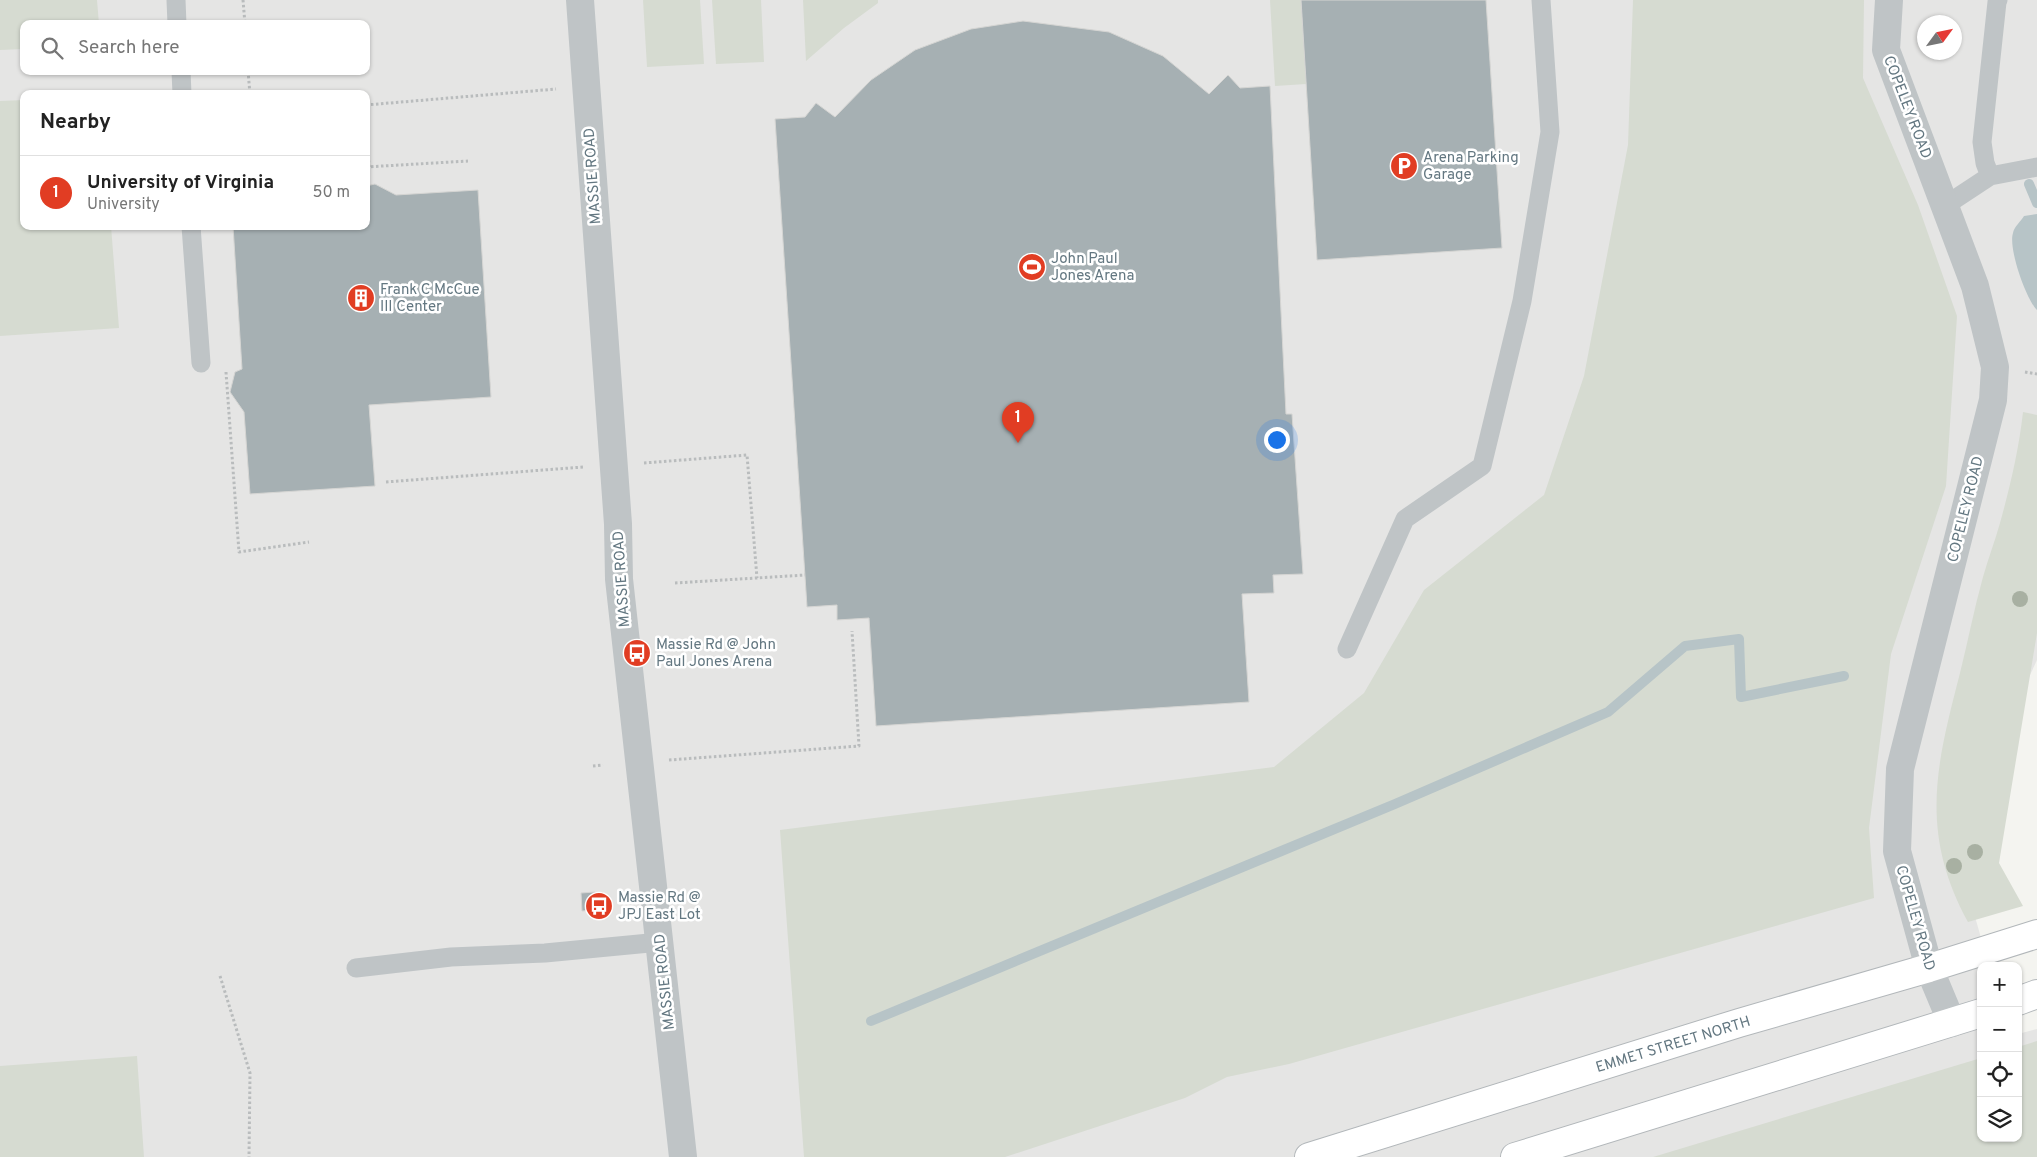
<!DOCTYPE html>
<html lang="en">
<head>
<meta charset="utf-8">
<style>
  body { margin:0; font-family:Overpass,sans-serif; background:#f6f6f6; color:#222 }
  .controls { position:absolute; right:15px; bottom:15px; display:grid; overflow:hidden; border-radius:10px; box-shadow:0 1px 4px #0004 }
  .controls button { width:45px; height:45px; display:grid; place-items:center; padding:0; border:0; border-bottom:1px solid #e0e0e0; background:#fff; color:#222; font:25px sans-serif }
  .compass { position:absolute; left:1917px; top:15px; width:45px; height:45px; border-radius:50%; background:#fff; box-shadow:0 1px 4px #0004; rotate:57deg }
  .you { position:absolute; left:1276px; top:439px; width:18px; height:18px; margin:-12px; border:4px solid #fff; border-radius:50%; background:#1a73e8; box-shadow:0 0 0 8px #1a73e833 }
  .badge { display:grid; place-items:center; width:32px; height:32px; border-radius:50%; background:#e13d23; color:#fff; font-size:16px; font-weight:700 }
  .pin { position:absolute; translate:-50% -41px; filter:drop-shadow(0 1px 2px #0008) }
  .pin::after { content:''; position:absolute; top:26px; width:18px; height:15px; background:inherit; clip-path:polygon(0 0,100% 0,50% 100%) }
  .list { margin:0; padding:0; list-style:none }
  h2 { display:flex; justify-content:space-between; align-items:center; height:65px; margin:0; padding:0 20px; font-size:21px }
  h2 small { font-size:16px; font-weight:400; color:#767676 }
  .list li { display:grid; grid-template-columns:32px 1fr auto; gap:15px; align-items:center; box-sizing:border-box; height:75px; padding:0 20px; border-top:1px solid #e0e0e0 }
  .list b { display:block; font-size:19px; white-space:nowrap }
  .list p { margin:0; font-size:16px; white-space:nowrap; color:#767676 }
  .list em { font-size:16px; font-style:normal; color:#767676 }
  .icon { flex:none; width:28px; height:28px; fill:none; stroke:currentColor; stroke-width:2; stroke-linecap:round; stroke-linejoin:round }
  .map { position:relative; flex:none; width:2037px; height:1157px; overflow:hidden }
  .search { position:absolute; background:#fff; box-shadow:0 1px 4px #0004; left:20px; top:20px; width:350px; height:55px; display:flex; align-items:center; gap:12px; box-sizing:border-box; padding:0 18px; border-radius:10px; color:#767676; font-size:19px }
  .panel { position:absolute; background:#fff; box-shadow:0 1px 4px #0004; left:20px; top:90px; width:350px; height:140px; border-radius:10px }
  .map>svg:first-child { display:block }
</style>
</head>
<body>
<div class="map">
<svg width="2037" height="1157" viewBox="0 0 2037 1157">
  <rect width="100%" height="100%" fill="#f4f4f0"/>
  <path fill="#e5e5e4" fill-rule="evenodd" d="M0 0H2037V660L1979 785 1962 871 1989 966H1981V1138H2018V1034L2037 1029V1157H0ZM1924 22H1954V52H1924ZM24 24H366V71H24ZM24 94H366V226H24Z"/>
  <path fill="#d6dbd1" d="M0 0H97L99 24H24V49L0 50Z
    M643 0H700L704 64 647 67Z
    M712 0H761L764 62 716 64Z
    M803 0H878V3L844 28 806 61Z
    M1270 0H1301L1306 84 1275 86Z
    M1633 0H1864L1863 78 1918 205 1957 316 1946 486 1891 654 1869 828 1874 898 1289 1064 1227 1077 1185 1098 1005 1157H804L780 830 1274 767 1364 693 1424 590 1544 495 1584 376 1628 145Z
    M24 100V226H111L119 328 0 336V101Z
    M2023 412 2037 415V633L1999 863 2023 906 1968 922C1919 832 1936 766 1960 673 1968 641 1974 609 1983 577 1988 559 1995 541 2000 523 2010 487 2019 449 2023 412Z
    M2037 1041V1157H1653L1981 1058V1138H2018V1047Z
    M137 1056 144 1157H0V1066Z"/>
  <path fill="#b7c4c7" d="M2037 214V310C2026 299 2008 248 2013 233 2014 227 2021 221 2024 216Z"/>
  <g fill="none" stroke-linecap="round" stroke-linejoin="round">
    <path stroke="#b7c4c7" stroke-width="10" d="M2029 184 2037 203
      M871 1021 1395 804 1608 712 1685 646 1739 639 1741 697 1844 676"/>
  </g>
  <path fill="#a6b0b3" stroke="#d5d5d3" d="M1301 0H1486L1502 248 1317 260Z
    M1023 21 1109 32 1163 56 1209 94 1228 75 1240 88 1270 86 1286 414H1292L1303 574 1273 575 1274 593 1242 594 1249 702 876 726 869 618 837 620V605L807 607 775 119 805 117 816 103 835 117 871 80 915 50 971 29Z
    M375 184 396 195 478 190 491 397 369 405 375 486 250 494 244 412 230 392 235 372 242 369 233 226H366V186Z
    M595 892 596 910 582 911 581 893Z"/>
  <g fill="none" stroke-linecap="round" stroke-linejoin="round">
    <g stroke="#b2b7ba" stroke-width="30">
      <path id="primary" d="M2018 1001 2037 994
        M1309 1157 1739 1023 1929 968 2037 934
        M1515 1157 1981 1013"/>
    </g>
    <path stroke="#b9bcbd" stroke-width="3" stroke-dasharray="2.5 2.5" stroke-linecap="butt" d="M243 0 245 24
      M248 71 250 94
      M366 105 556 89
      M366 115 369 167
      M366 167 468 161
      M226 372 239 552 309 542
      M2025 372 2037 374
      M644 463 747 455 757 578
      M386 482 583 467
      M675 583 805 575
      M669 760 859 746 852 631
      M593 766 603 765
      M220 976 250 1073 249 1157"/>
    <path stroke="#bfc4c6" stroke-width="19" d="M176 0 177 24
      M181 71 182 94
      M1990 176 1985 163 1982 142 1997 2 1998 0
      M1946 205 1990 176 2037 167
      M191 226 201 363
      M1347 649 1405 519 1482 466 1522 301 1550 132 1541 0
      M356 968 451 957 545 953 660 942"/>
    <path stroke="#bfc4c6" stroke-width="28" d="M580 0 618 524 619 579 683 1157
      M1889 0 1886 50 1975 286 1995 367 1993 400 1900 769 1897 851 1929 968 1952 1023"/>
    <use href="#primary" stroke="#fff" stroke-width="28"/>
  </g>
  <g fill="#a8b0a2">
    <circle cx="2020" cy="599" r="8"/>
    <circle cx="1975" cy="852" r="8"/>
    <circle cx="1954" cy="866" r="8"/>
  </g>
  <defs>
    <g id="parking-disc" transform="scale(1.4375)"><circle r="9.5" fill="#e13d23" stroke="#fff"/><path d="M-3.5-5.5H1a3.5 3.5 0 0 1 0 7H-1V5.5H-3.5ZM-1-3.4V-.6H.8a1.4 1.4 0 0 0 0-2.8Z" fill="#fff"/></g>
    <g id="stadium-disc" transform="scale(1.4375)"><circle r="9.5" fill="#e13d23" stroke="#fff"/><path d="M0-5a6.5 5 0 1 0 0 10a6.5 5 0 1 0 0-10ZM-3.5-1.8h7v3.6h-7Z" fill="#fff"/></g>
    <g id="building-disc" transform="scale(1.4375)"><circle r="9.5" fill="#e13d23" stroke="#fff"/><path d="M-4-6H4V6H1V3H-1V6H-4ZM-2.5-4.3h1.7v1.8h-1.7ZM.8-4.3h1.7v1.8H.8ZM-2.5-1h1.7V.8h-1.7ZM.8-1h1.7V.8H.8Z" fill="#fff"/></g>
    <g id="bus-disc" transform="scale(1.4375)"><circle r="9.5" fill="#e13d23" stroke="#fff"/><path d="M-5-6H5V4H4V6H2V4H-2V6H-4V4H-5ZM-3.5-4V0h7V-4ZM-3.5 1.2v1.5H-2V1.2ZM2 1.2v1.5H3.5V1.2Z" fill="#fff"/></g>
  </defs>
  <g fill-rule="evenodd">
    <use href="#parking-disc" x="1404" y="166"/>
    <use href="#stadium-disc" x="1032" y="267"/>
    <use href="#building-disc" x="361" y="298"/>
    <use href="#bus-disc" x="637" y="653"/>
    <use href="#bus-disc" x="599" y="906"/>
  </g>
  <g text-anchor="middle" stroke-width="5" stroke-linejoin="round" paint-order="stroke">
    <g font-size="15" fill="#637781" stroke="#fff">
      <text transform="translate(1908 107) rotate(69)" y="5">COPELEY ROAD</text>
      <text transform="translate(592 176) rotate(-94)" y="5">MASSIE ROAD</text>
      <text transform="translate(1965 509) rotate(-76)" y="5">COPELEY ROAD</text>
      <text transform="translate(621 579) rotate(-94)" y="5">MASSIE ROAD</text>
      <text transform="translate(1916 918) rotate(74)" y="5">COPELEY ROAD</text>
      <text transform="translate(664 982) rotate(-96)" y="5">MASSIE ROAD</text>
      <text transform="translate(1673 1044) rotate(-17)" y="5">EMMET STREET NORTH</text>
    </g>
    <g font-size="15" fill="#637781" stroke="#fff" text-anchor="start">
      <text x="1423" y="162">Arena Parking<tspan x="1423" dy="17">Garage</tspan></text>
      <text x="1051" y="263">John Paul<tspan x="1051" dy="17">Jones Arena</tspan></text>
      <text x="380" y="294">Frank C McCue<tspan x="380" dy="17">III Center</tspan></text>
      <text x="656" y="649">Massie Rd @ John<tspan x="656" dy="17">Paul Jones Arena</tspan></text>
      <text x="618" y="902">Massie Rd @<tspan x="618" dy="17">JPJ East Lot</tspan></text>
    </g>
  </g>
</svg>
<div class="controls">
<button>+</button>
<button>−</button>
<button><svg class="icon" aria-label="locate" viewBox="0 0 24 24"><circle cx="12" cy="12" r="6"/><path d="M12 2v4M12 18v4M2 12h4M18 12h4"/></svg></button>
<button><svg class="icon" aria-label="layers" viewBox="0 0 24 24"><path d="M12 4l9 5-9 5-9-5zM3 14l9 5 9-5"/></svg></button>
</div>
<svg class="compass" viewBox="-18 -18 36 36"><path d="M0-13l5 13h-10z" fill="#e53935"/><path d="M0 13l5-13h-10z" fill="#767676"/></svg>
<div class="you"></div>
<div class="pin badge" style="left:1018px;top:443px">1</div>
<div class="search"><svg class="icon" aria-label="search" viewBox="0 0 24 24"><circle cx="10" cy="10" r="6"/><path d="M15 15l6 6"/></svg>Search here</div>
<section class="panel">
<h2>Nearby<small></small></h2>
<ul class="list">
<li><span class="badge">1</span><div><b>University of Virginia</b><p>University</p></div><em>50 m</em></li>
</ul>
</section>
</div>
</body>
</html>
